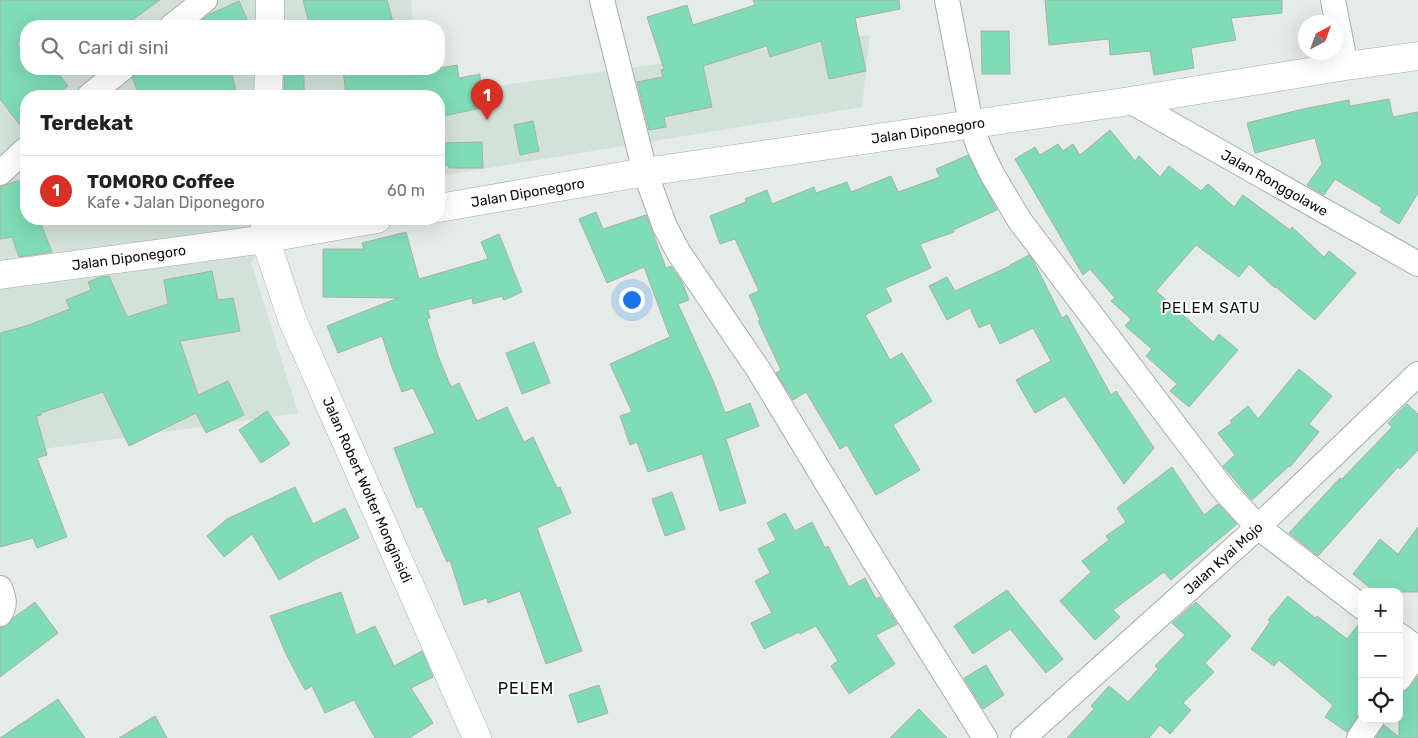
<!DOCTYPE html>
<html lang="id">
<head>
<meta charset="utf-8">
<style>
  body { margin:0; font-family:Rubik,sans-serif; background:#f2f2f2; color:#202124 }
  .controls { position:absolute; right:15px; bottom:15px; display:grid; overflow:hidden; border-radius:10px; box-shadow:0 5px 20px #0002 }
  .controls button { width:45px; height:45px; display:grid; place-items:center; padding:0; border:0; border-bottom:1px solid #e0e0e0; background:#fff; color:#202124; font:25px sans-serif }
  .compass { position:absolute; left:1298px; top:15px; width:45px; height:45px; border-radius:50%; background:#fff; box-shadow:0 5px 20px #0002; rotate:41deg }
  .you { position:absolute; left:631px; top:299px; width:18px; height:18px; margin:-12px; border:4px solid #fff; border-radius:50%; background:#1a73e8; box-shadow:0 0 0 8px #1a73e833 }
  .badge { display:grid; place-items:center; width:32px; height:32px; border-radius:50%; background:#d93025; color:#fff; font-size:16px; font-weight:700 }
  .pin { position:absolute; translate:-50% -41px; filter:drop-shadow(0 1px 2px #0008) }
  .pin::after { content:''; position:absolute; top:26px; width:18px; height:15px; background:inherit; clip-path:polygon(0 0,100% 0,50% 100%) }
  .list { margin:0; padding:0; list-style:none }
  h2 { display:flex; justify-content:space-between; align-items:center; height:65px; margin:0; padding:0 20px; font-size:21px }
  h2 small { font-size:16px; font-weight:400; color:#757577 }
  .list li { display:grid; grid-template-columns:32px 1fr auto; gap:15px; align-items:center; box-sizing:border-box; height:70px; padding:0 20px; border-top:1px solid #e0e0e0 }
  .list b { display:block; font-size:19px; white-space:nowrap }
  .list p { margin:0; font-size:16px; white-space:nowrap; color:#757577 }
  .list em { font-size:16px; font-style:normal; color:#757577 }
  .icon { flex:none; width:28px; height:28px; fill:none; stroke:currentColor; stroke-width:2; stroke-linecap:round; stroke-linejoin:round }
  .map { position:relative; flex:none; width:1418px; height:738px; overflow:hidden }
  .search { position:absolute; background:#fff; box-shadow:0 5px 20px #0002; left:20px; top:20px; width:425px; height:55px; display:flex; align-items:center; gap:12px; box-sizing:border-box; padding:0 18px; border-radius:20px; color:#757577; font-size:19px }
  .panel { position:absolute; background:#fff; box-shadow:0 5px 20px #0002; left:20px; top:90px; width:425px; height:135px; border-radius:20px }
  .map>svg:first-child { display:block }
</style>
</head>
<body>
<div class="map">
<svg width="1418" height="738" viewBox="0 0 1418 738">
  <rect width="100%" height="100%" fill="#e4ebe8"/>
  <path fill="#d2e1d9" d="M0 0H411L413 26H26V69H372L340 96H26V219H290L251 262 298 413 0 455Z
    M870 35 862 107 439 176V96H424Z"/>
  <path fill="#7fdcb4" stroke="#a8b0ac" d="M0 0H160L124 26H26V37L17 44 26 56V69H55L68 86 54 96H26V133L0 99Z
    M303 0H387L394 26H310Z
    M753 0H899L900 9 855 18 866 71 829 79 821 41 770 57 767 46 703 66 712 107 664 117 666 127 649 130 637 82 663 77 661 70 664 69 647 17 687 5 693 25 755 5Z
    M1045 0H1282V13L1231 18 1236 40 1191 48 1194 68 1154 75 1150 51 1110 55 1109 39 1049 45Z
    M239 1 250 26H194L210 14Z
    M981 31H1009L1010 74H982Z
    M457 65 459 78 480 74 481 108 439 117V96H346L343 69H433Z
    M144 69H231L237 96H139L132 77 135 72Z
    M284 74H304V96H284Z
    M1389 99 1393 117 1418 112V193L1399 224 1380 212 1382 208 1335 179 1324 195 1307 185 1322 164 1315 138 1255 153 1247 123 1303 109 1349 100 1350 106Z
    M533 121 539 151 520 155 514 125Z
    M1110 130 1135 161 1139 156 1160 177 1169 166 1201 191 1208 184 1234 207 1243 195 1290 230 1292 227 1324 257 1329 251 1356 273 1315 320 1276 287 1275 288 1249 264 1239 277 1196 245 1156 291 1213 342 1219 334 1238 350 1189 407 1170 391 1177 384 1146 356 1152 349 1125 326 1131 319 1111 301 1115 298 1090 269 1083 275 1015 159 1035 147 1040 155 1058 144 1063 151 1073 144 1080 155Z
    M482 142 483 168H449L448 165 439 166V143Z
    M968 155 997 210 953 230 954 232 920 244 931 268 885 288 892 301 865 315 890 360 902 353 932 401 893 425 920 470 876 495 847 445 840 449 806 392 793 400 776 373 781 370 758 321 760 320 749 295 759 291 735 239 720 244 710 216 746 202 745 199 767 190 772 204 814 187 816 193 847 182 851 192 891 176 898 192 940 177 936 169Z
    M26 178V219H39L52 252 19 257 12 237 0 239V187Z
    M596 212 603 229 646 215 666 268 671 266 682 282 689 300 678 304 714 383 725 413 750 403 759 426 726 439 746 503 720 511 702 454 648 472 637 442 630 445 620 416 632 412 610 364 670 337 644 267 607 283 579 219Z
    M406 232 419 279 488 259 481 242 499 234 522 292 504 300 502 296 473 304 472 298 428 310 430 318 427 319 438 356 451 387 459 383 477 421 507 407 524 442 533 437 557 488 560 487 571 513 537 528 582 651 546 664 520 591 488 603 487 598 464 605 450 560 447 562 422 506 417 508 394 448 435 433 413 388 402 392 392 367 382 336 338 353 327 326 398 298 323 297V249H364L362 243Z
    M1029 255 1034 262 1062 318 1067 315 1111 395 1116 391 1154 448 1124 484 1065 396 1035 413 1016 380 1051 361 1033 328 1000 344 990 323 979 328 970 308 947 320 929 286 947 277 955 291 1010 266V265Z
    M212 271 218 300 233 298 240 331 180 341 198 395 228 381 244 415 206 433 196 413 129 446 103 392 41 413V415L36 416 47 455 37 458 67 537 37 548 33 538 0 547V333L26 326 70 309 66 300 91 290 88 282 100 277 109 276 127 317 168 304 164 280Z
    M534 342 550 383 522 394 506 353Z
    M1299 369 1332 396 1309 424 1319 432 1290 467 1289 466 1252 500 1223 466 1235 455 1218 433 1232 423 1230 421 1248 406 1258 419Z
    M1407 404 1418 414V450L1400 469 1398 467 1318 556 1289 533 1340 478 1342 479 1392 427 1388 423Z
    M267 411 290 444 261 463 239 430Z
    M1172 467 1204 515 1218 504 1237 524 1171 580 1164 572 1113 610 1120 617 1095 640 1060 601 1091 572 1082 561 1109 540 1106 536 1126 522 1117 508Z
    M295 487 313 524 345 508 359 538 318 558 279 580 252 534 224 557 207 536 227 519Z
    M672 492 685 529 665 536 652 499Z
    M785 513 795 531 812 522 825 548 828 546 849 587 865 578 876 599 880 597 897 624 876 635 895 664 849 694 831 666 838 661 816 626 800 634 799 632 764 649 751 623 772 613 755 581 770 573 758 549 776 540 767 523Z
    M1418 527V592H1375L1353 574 1380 539 1398 554Z
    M1007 590 1063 659 1046 673 1010 629 973 654 954 626Z
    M341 592 356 635 375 626 394 666 422 651 433 677 411 688 433 723 409 738H375L354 700 325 713 312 686 305 690 286 654 270 616Z
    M1288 596 1315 618 1317 616 1347 639 1362 620V710L1347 732 1325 717 1333 705 1279 660 1274 666 1251 649 1270 622 1268 620Z
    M35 602 58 633 0 677V628L7 626 13 618Z
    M1196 602 1231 636 1205 663 1214 672 1183 703 1191 710 1170 734 1160 725 1149 738H1067L1094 709 1091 706 1109 686 1128 702 1158 669 1155 666 1185 635 1172 623Z
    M986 665 1004 695 983 709 964 678Z
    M1418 676V738H1376L1384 725 1399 737V692L1405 691 1410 687Z
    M599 685 608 713 578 723 569 695Z
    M58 699 85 738H0Z
    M919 709 947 738H890Z
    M155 716 167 738H119Z"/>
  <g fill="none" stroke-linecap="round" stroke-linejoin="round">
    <g stroke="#a6adaa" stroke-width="26">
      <g id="minor">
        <path d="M602 0 645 172 665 227 679 253 758 369 874 561 985 738"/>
        <path d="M947 0 971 124 979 147 992 174 1020 221 1223 489 1258 527 1362 607"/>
        <path d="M1333 0 1346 66"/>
        <path d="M172 26 205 0"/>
        <path d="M89 96 122 69"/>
        <path id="s1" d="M1130 101 1418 264"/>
        <path d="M0 173 26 149"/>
        <path d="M0 588C4 598 6 605 0 614"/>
        <path d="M1399 635 1418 649"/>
        <path d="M1399 679 1418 652"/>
        <path id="s2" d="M1023 738 1258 527 1418 374"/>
        <path d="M1359 738 1372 719"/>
      </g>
    </g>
    <g stroke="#a6adaa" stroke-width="29">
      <g id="tertiary">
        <path d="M270 26V0"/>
        <path d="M268 96 269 69"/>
        <path id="s3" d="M439 208 645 172 1130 101 1346 66 1418 56"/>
        <path id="s4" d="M265 219V238L292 319 477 738"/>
        <path id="s5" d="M0 275 251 241 377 219"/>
      </g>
    </g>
    <use href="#minor" stroke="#fff" stroke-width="24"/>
    <use href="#tertiary" stroke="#fff" stroke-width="28"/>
  </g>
  <g text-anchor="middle" stroke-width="4" stroke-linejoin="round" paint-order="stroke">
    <g font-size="14" fill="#0b0e0d" stroke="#fff">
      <text dy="5" stroke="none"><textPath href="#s3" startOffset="495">Jalan Diponegoro</textPath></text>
      <text dy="5" stroke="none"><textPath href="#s1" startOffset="166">Jalan Ronggolawe</textPath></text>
      <text dy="5" stroke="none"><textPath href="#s3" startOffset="90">Jalan Diponegoro</textPath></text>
      <text dy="5" stroke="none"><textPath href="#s5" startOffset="130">Jalan Diponegoro</textPath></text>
      <text dy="5" stroke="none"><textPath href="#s4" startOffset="291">Jalan Robert Wolter Monginsidi</textPath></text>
      <text dy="5" stroke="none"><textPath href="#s2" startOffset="269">Jalan Kyai Mojo</textPath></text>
    </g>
    <g font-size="15" letter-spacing="1" fill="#0b0e0d" stroke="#fff">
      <text x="1211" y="313">PELEM SATU</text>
    </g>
    <g font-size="16" letter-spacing="1" fill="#0b0e0d" stroke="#fff">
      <text x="526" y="694">PELEM</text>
    </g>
  </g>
</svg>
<div class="controls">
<button>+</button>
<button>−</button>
<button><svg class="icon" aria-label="locate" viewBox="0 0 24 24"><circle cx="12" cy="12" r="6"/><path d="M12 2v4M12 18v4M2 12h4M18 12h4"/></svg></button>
</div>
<svg class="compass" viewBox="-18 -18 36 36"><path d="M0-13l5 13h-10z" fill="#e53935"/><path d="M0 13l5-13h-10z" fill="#757577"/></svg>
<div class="you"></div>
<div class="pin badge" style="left:487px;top:120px">1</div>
<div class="search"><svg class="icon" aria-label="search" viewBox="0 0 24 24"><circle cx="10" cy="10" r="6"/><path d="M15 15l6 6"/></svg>Cari di sini</div>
<section class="panel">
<h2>Terdekat<small></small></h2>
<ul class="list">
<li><span class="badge">1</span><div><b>TOMORO Coffee</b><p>Kafe · Jalan Diponegoro</p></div><em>60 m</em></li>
</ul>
</section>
</div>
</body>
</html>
